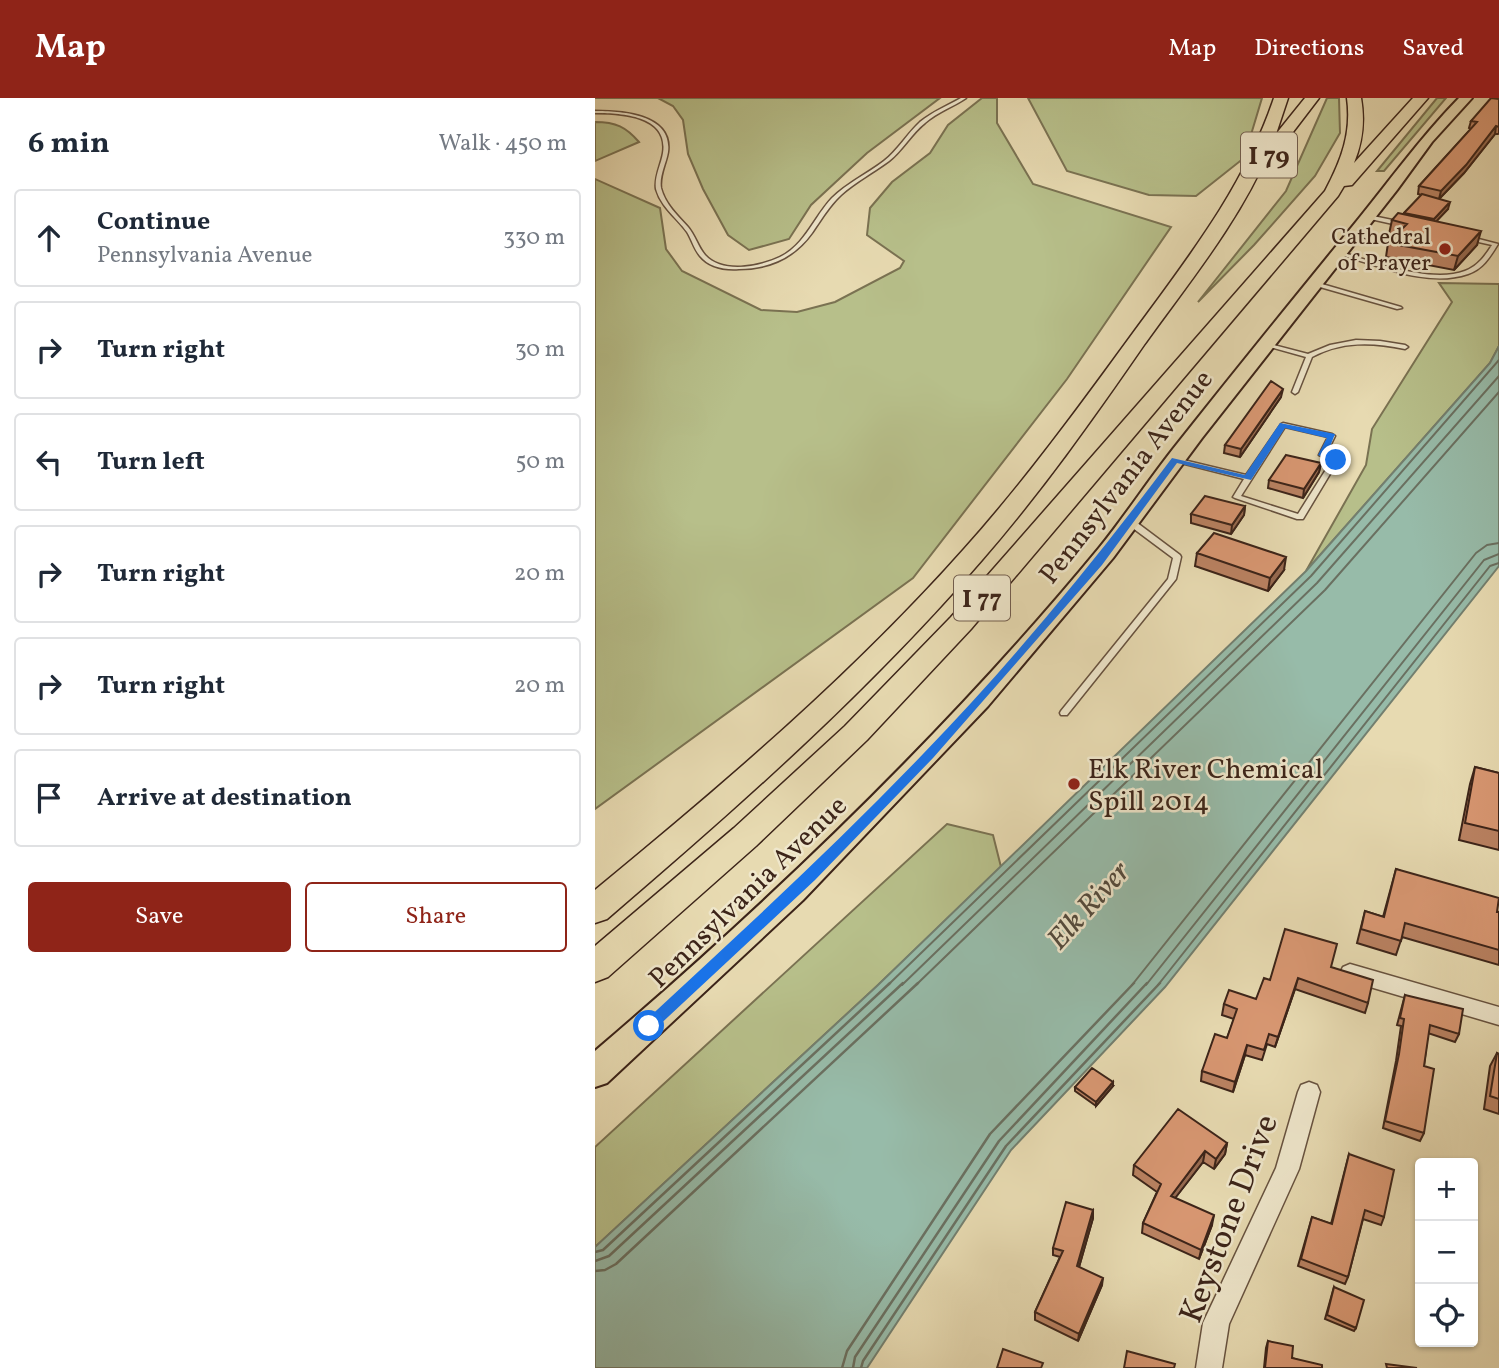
<!DOCTYPE html>
<html lang="en">
<head>
<meta charset="utf-8">
<style>
  body { margin:0; font-family:Vollkorn,serif; background:#f6f6f7; color:#1f2937 }
  .controls { position:absolute; right:21px; bottom:21px; display:grid; overflow:hidden; border-radius:7px; box-shadow:0 2px 5px #0004 }
  .controls button { width:63px; height:63px; display:grid; place-items:center; padding:0; border:0; border-bottom:2px solid #e0e1e3; background:#fff; color:#1f2937; font:35px sans-serif }
  .stop { position:absolute; width:21px; height:21px; margin:-16px; border:5px solid #1a73e8; border-radius:50%; background:#fff }
  .stop.end { background:#1a73e8; border-color:#fff; box-shadow:0 2px 7px #0008 }
  .list { margin:0; padding:0; list-style:none }
  h2 { display:flex; justify-content:space-between; align-items:center; height:91px; margin:0; padding:0 28px; font-size:30px }
  h2 small { font-size:23px; font-weight:400; color:#747a83 }
  .list li { display:grid; grid-template-columns:46px 1fr auto; gap:21px; align-items:center; box-sizing:border-box; height:98px; margin:0 14px 14px; padding:0 14px; border:2px solid #e0e1e3; border-radius:7px }
  .list b { display:block; font-size:26px; white-space:nowrap }
  .list p { margin:0; font-size:23px; white-space:nowrap; color:#747a83 }
  .list em { font-size:23px; font-style:normal; color:#747a83 }
  .actions { display:flex; gap:14px; padding:21px 28px }
  .actions a { flex:1; padding:16px 0; border:2px solid #8f2418; border-radius:7px; text-align:center; font-size:24px; color:#8f2418 }
  .actions .main { background:#8f2418; color:#fff }
  .icon { flex:none; width:38px; height:38px; fill:none; stroke:currentColor; stroke-width:2; stroke-linecap:round; stroke-linejoin:round }
  .map { position:relative; flex:none; width:904px; height:1270px; overflow:hidden }
  header { display:flex; align-items:center; gap:42px; box-sizing:border-box; height:98px; padding:0 35px; background:#8f2418; color:#fff }
  header strong { font-size:33px }
  nav { display:flex; gap:38px; margin-inline-start:auto; font-size:24px }
  main { display:flex }
  aside { flex:1; background:#fff }
  .map>svg:first-child { display:block }
</style>
</head>
<body>
<header>
<strong>Map</strong>
<nav><a>Map</a><a>Directions</a><a>Saved</a></nav>
</header>
<main>
<aside>
<h2>6 min<small>Walk · 450 m</small></h2>
<ul class="list">
<li><svg class="icon" aria-label="ahead" viewBox="0 0 24 24"><path d="M12 20V5M6 11l6-6 6 6"/></svg><div><b>Continue</b><p>Pennsylvania Avenue</p></div><em>330 m</em></li>
<li><svg class="icon" aria-label="right" viewBox="0 0 24 24"><path d="M7 20v-9h11M14 6l5 5-5 5"/></svg><div><b>Turn right</b></div><em>30 m</em></li>
<li><svg class="icon" aria-label="left" viewBox="0 0 24 24"><path d="M17 20v-9H6M10 6l-5 5 5 5"/></svg><div><b>Turn left</b></div><em>50 m</em></li>
<li><svg class="icon" aria-label="right" viewBox="0 0 24 24"><path d="M7 20v-9h11M14 6l5 5-5 5"/></svg><div><b>Turn right</b></div><em>20 m</em></li>
<li><svg class="icon" aria-label="right" viewBox="0 0 24 24"><path d="M7 20v-9h11M14 6l5 5-5 5"/></svg><div><b>Turn right</b></div><em>20 m</em></li>
<li><svg class="icon" aria-label="arrive" viewBox="0 0 24 24"><path d="M6 21V4h12l-3 4 3 4H6"/></svg><div><b>Arrive at destination</b></div></li>
</ul>
<div class="actions"><a class="main">Save</a><a>Share</a></div>
</aside>
<div class="map">
<svg width="904" height="1270" viewBox="0 0 904 1270">
  <rect width="100%" height="100%" fill="#e7dab1"/>
  <filter id="stains"><feTurbulence type="fractalNoise" baseFrequency=".00286" numOctaves="4"/><feColorMatrix values="0 0 0 0 .2 0 0 0 0 .09 0 0 0 0 .02 0 0 0 .5 -.17"/></filter>
  <radialGradient id="worn" r=".72"><stop offset=".6" stop-color="#630" stop-opacity="0"/><stop offset="1" stop-color="#630" stop-opacity=".3"/></radialGradient>
  <path fill="#b7bf8a" stroke="#7a7252" stroke-width="2" d="M0 0H345L272 55 216 107 194 141 154 152 133 137 108 91 93 56 88 22 78 8 63 0Z
    M387 0H402V25L438 86 576 129 472 281 318 480 0 711V81L65 110 71 151 87 173 166 212 202 214 240 204 305 170 309 163 272 137 275 110 297 84 335 55 353 27Z
    M433 0H667L649 60 601 98 554 97 472 73Z
    M732 0H744L745 35 720 78 659 147 603 204 691 93Z
    M842 0H851L789 73H782Z
    M0 24C21 24 31 29 44 44L0 63Z
    M844 185 904 186V248L895 265 711 473 771 367 777 331 857 204Z
    M352 726 398 737 406 769 282 888 0 1149V1049Z"/>
  <path fill="#97bba9" stroke="#737f6f" stroke-width="2" d="M904 248V468L570 889 416 1052 272 1270H0V1149L282 888 711 473 895 265Z"/>
  <g fill="none" stroke-linecap="round" stroke-linejoin="round">
    <path stroke="#6a7061" stroke-width="2" d="M293 887 716 478 904 262
      M307 887 722 485 904 278
      M321 887 730 492 904 294
      M537 887 881 455 892 447 904 445
      M551 887 889 462 904 456
      M563 887 895 468 904 465"/>
    <path stroke="#6a7061" stroke-width="2.5" d="M0 1154 8 1152 295 885
      M0 1163 14 1158 308 885
      M0 1173 10 1172 21 1166 323 885
      M247 1270 252 1253 395 1036 539 885
      M258 1270 260 1259 404 1043 552 885
      M266 1270 268 1263 411 1048 565 885"/>
    <g stroke="#67523f" stroke-width="3">
      <path id="lane" d="M366 0H371C358 9 342 14 330 25 316 36 308 52 294 63 278 75 260 84 246 97 234 108 226 122 217 135 199 160 173 171 144 171 129 172 114 169 105 158 99 151 97 142 92 134 82 120 66 109 61 91 59 79 66 67 68 55 74 17 25 15 0 15V13C26 13 78 16 73 54 71 66 64 78 66 90 70 106 83 118 93 129 100 137 103 149 110 157 127 176 164 169 185 159 210 147 219 119 237 100 252 85 272 76 289 63 303 52 312 36 325 24 337 14 352 8 366 0Z
        M773 117 807 124 810 126 807 128 771 120 770 119Z
        M760 134 797 143 798 144 795 146 758 137 757 136Z
        M872 138 903 146C895 159 888 171 873 176 841 187 803 175 772 165 762 162 751 159 741 155L746 154C779 164 836 186 870 173 883 168 890 158 897 147L870 141V139Z
        M720 184 806 209 807 210 802 211 718 187V185Z
        M761 242 785 243 810 247 813 249 810 251C777 244 747 243 717 259L703 294 700 296 697 294 711 259 668 247 671 245 713 256 735 247Z
        M688 325 737 336 740 338 731 356 744 361 708 421H702L640 400 638 399 649 381 578 363 577 362 580 360 651 377 686 326ZM690 329 733 339 724 357 737 362 703 416 646 398Z
        M531 421H537L585 457 586 459 581 481 472 617H466L465 615 466 613 573 481 578 460 531 425Z"/>
    </g>
    <g stroke="#67523f" stroke-width="3">
      <path id="street" d="M755 866 904 909V927L748 881 745 875 748 869Z
        M714 984 722 987 725 994 704 1071 634 1226 627 1270H601L608 1225 681 1070 703 994 706 987Z"/>
    </g>
    <g stroke="#3c2419" stroke-width="4">
      <path id="primary" d="M864 0H877L837 44 802 92 607 340 518 460 393 608 208 802 12 985 0 989V953C180 799 353 633 504 450 530 418 552 384 578 351 638 275 699 200 761 124 795 82 826 39 864 0Z"/>
    </g>
    <g stroke="#3c2419" stroke-width="3">
      <path id="highway" d="M679 0H693L681 36 710 0H724L685 51H675C645 123 594 184 549 247 498 321 446 394 387 462 273 594 144 708 12 821L0 825V792C130 685 257 577 369 451 430 383 484 309 538 235 593 160 649 89 679 0Z
        M752 0H766C770 23 768 43 759 65L818 0H833L757 87 749 88 743 98 376 531 272 642 161 748 13 879 0 884V848L139 730 250 628 356 519 730 93C746 63 757 35 752 0Z"/>
    </g>
    <use href="#lane" fill="#efe7cc" fill-rule="evenodd"/>
    <use href="#street" fill="#efe7cc" fill-rule="evenodd"/>
    <use href="#primary" fill="#e7dab1" fill-rule="evenodd"/>
    <use href="#highway" fill="#e7dab1" fill-rule="evenodd"/>
  </g>
  <path fill="#ba8262" stroke="#3c2419" stroke-width="2" d="M904 1V35L903 36H900L869 75 844 101 853 111 841 123 882 147 859 172 791 159 793 145 800 138 794 136 797 122 809 116V115L827 97 823 96 824 88 876 31 874 30 876 23Z
    M686 299 645 359 629 355 630 347Z
    M726 365 724 374 708 400 673 390 674 382Z
    M650 408 649 417 636 436 596 425V416Z
    M602 455 689 472 673 493 600 468Z
    M880 669 904 675V752L864 742 875 686Z
    M801 771 904 814V867L807 839 801 857 762 845 770 813 788 819Z
    M736 869 773 905 770 915 700 891 680 949 672 946 667 962 650 957 638 994 606 983 607 973 632 940 639 921 627 917 629 906 661 901 675 882Z
    M810 897 864 936 860 944 833 935 829 968V1035L825 1043 788 1030 801 963 806 928 802 927Z
    M902 955 904 956V1016L889 1011 895 968Z
    M518 988 501 1008 480 993V989Z
    M632 1045 630 1056 619 1071 608 1064 580 1100 617 1127 604 1161 547 1135 548 1125 562 1094 538 1077 539 1067Z
    M754 1056 789 1119 786 1127 768 1121 753 1179 750 1186 703 1168 717 1119 736 1126Z
    M498 1112V1120L484 1169 507 1187 483 1243 440 1222V1214L465 1159 458 1157V1150Z
    M739 1189 761 1230 759 1233 730 1221Z
    M673 1243 697 1260 727 1270H669L671 1250Z"/>
  <path fill="#976a50" stroke="#3c2419" stroke-width="2" d="M901 28 900 36 869 75 844 101 846 93Z
    M855 104 853 111 837 128 839 121Z
    M886 133 882 147 859 172 863 158Z
    M688 291 686 299 645 359 646 351Z
    M726 365 724 374 708 400 709 391Z
    M650 408 649 417 636 436 637 427Z
    M691 459 689 472 673 493 675 480Z
    M703 880 700 891 680 949 683 939Z
    M652 947 650 957 638 994 640 984Z
    M518 984V988L501 1008V1004Z
    M632 1045 630 1056 619 1071 621 1061Z
    M610 1053 608 1064 574 1108 576 1098Z
    M498 1112V1120L482 1176V1168Z
    M619 1117 617 1127 604 1161 606 1152Z
    M508 1180 507 1187 483 1243 484 1236Z"/>
  <path fill="#d89772" stroke="#3c2419" stroke-width="2" d="M896 0 904 1V29L901 28 871 67 846 93 824 88 882 24 876 23Z
    M827 96 855 104 839 121 809 115Z
    M803 115 886 133 863 158 793 145 812 126 797 122Z
    M676 283 688 291 646 351 630 347Z
    M691 357 726 365 709 391 674 382Z
    M610 398 650 408 637 427 596 416Z
    M619 435 691 459 675 480 602 455Z
    M880 669 904 675V733L870 725Z
    M801 771 904 800 902 814H904V852L810 825 806 843 766 831 770 813 789 819Z
    M690 831 742 846 736 869 778 882 773 905 703 880 683 939 674 936 669 952 652 947 640 984 607 973 620 936 632 940 642 911 629 906 634 892 661 901 669 880 675 882Z
    M810 897 868 911 864 936 835 927 829 968 839 971 829 1035 790 1023 804 956 809 921 805 920Z
    M902 955 904 956V1001L895 998Z
    M497 970 518 984 501 1004 480 989Z
    M583 1011 632 1045 621 1061 610 1053 576 1098 619 1117 606 1152 548 1125 566 1086 539 1067Z
    M754 1056 799 1072 789 1119 770 1112 753 1179 706 1161 717 1119 737 1126Z
    M471 1104 498 1112 482 1168 508 1180 484 1236 440 1214 468 1153 458 1150Z
    M739 1189 769 1202 761 1230 732 1217Z
    M673 1243 698 1248 697 1260 727 1267V1270H670Z
    M408 1251 448 1265 446 1270H402Z
    M532 1253 580 1266 579 1270H529Z
    M791 1266 822 1270H792Z"/>
  <path fill="#1a73e8" d="M685 325 740 336 732 356 746 362 741 364 723 357 732 340 690 330 656 382 582 365 507 467 338 660 220 782 59 932H49V924C144 836 239 749 328 656 418 563 500 463 577 360L650 377Z"/>
  <g fill="#8f2418" stroke="#efe7cc" stroke-width="2.5">
    <circle cx="850" cy="151" r="7"/>
    <circle cx="479" cy="686" r="7"/>
  </g>
  <g text-anchor="middle" stroke-width="5" stroke-linejoin="round" paint-order="stroke">
    <g font-size="23" fill="#3c2419" stroke="#efe7cc" text-anchor="end">
      <text x="836" y="146">Cathedral<tspan x="836" dy="26">of Prayer</tspan></text>
    </g>
    <g fill="#efe7cc" stroke="#725e4f" stroke-width="2">
      <rect x="646" y="34.5" width="56" height="45" rx="5"/>
      <rect x="359" y="477.5" width="56" height="45" rx="5"/>
    </g>
    <g font-size="26" font-weight="bold" fill="#3c2419">
      <text x="674" y="66">I 79</text>
      <text x="387" y="509">I 77</text>
    </g>
    <g font-size="28" fill="#3c2419" stroke="#efe7cc">
      <text transform="translate(530 378) rotate(-52)" y="10">Pennsylvania Avenue</text>
      <text transform="translate(152 793) rotate(-44)" y="10">Pennsylvania Avenue</text>
    </g>
    <g font-size="28" fill="#3c2419" stroke="#efe7cc" text-anchor="start">
      <text x="493" y="680">Elk River Chemical<tspan x="493" dy="32">Spill 2014</tspan></text>
    </g>
    <g font-size="30" font-style="italic" fill="#534a3d" stroke="#efe7cc">
      <text transform="translate(493 807) rotate(-48)" y="10">Elk River</text>
    </g>
    <g font-size="33" fill="#3c2419" stroke="#efe7cc">
      <text transform="translate(632 1120) rotate(-69)" y="12">Keystone Drive</text>
    </g>
  </g>
  <rect width="100%" height="100%" filter="url(#stains)"/>
  <rect width="100%" height="100%" fill="url(#worn)"/>
</svg>
<div class="controls">
<button>+</button>
<button>−</button>
<button><svg class="icon" aria-label="locate" viewBox="0 0 24 24"><circle cx="12" cy="12" r="6"/><path d="M12 2v4M12 18v4M2 12h4M18 12h4"/></svg></button>
</div>
<div class="stop" style="left:54px;top:928px"></div>
<div class="stop end" style="left:741px;top:362px"></div>
</div>
</main>
</body>
</html>
